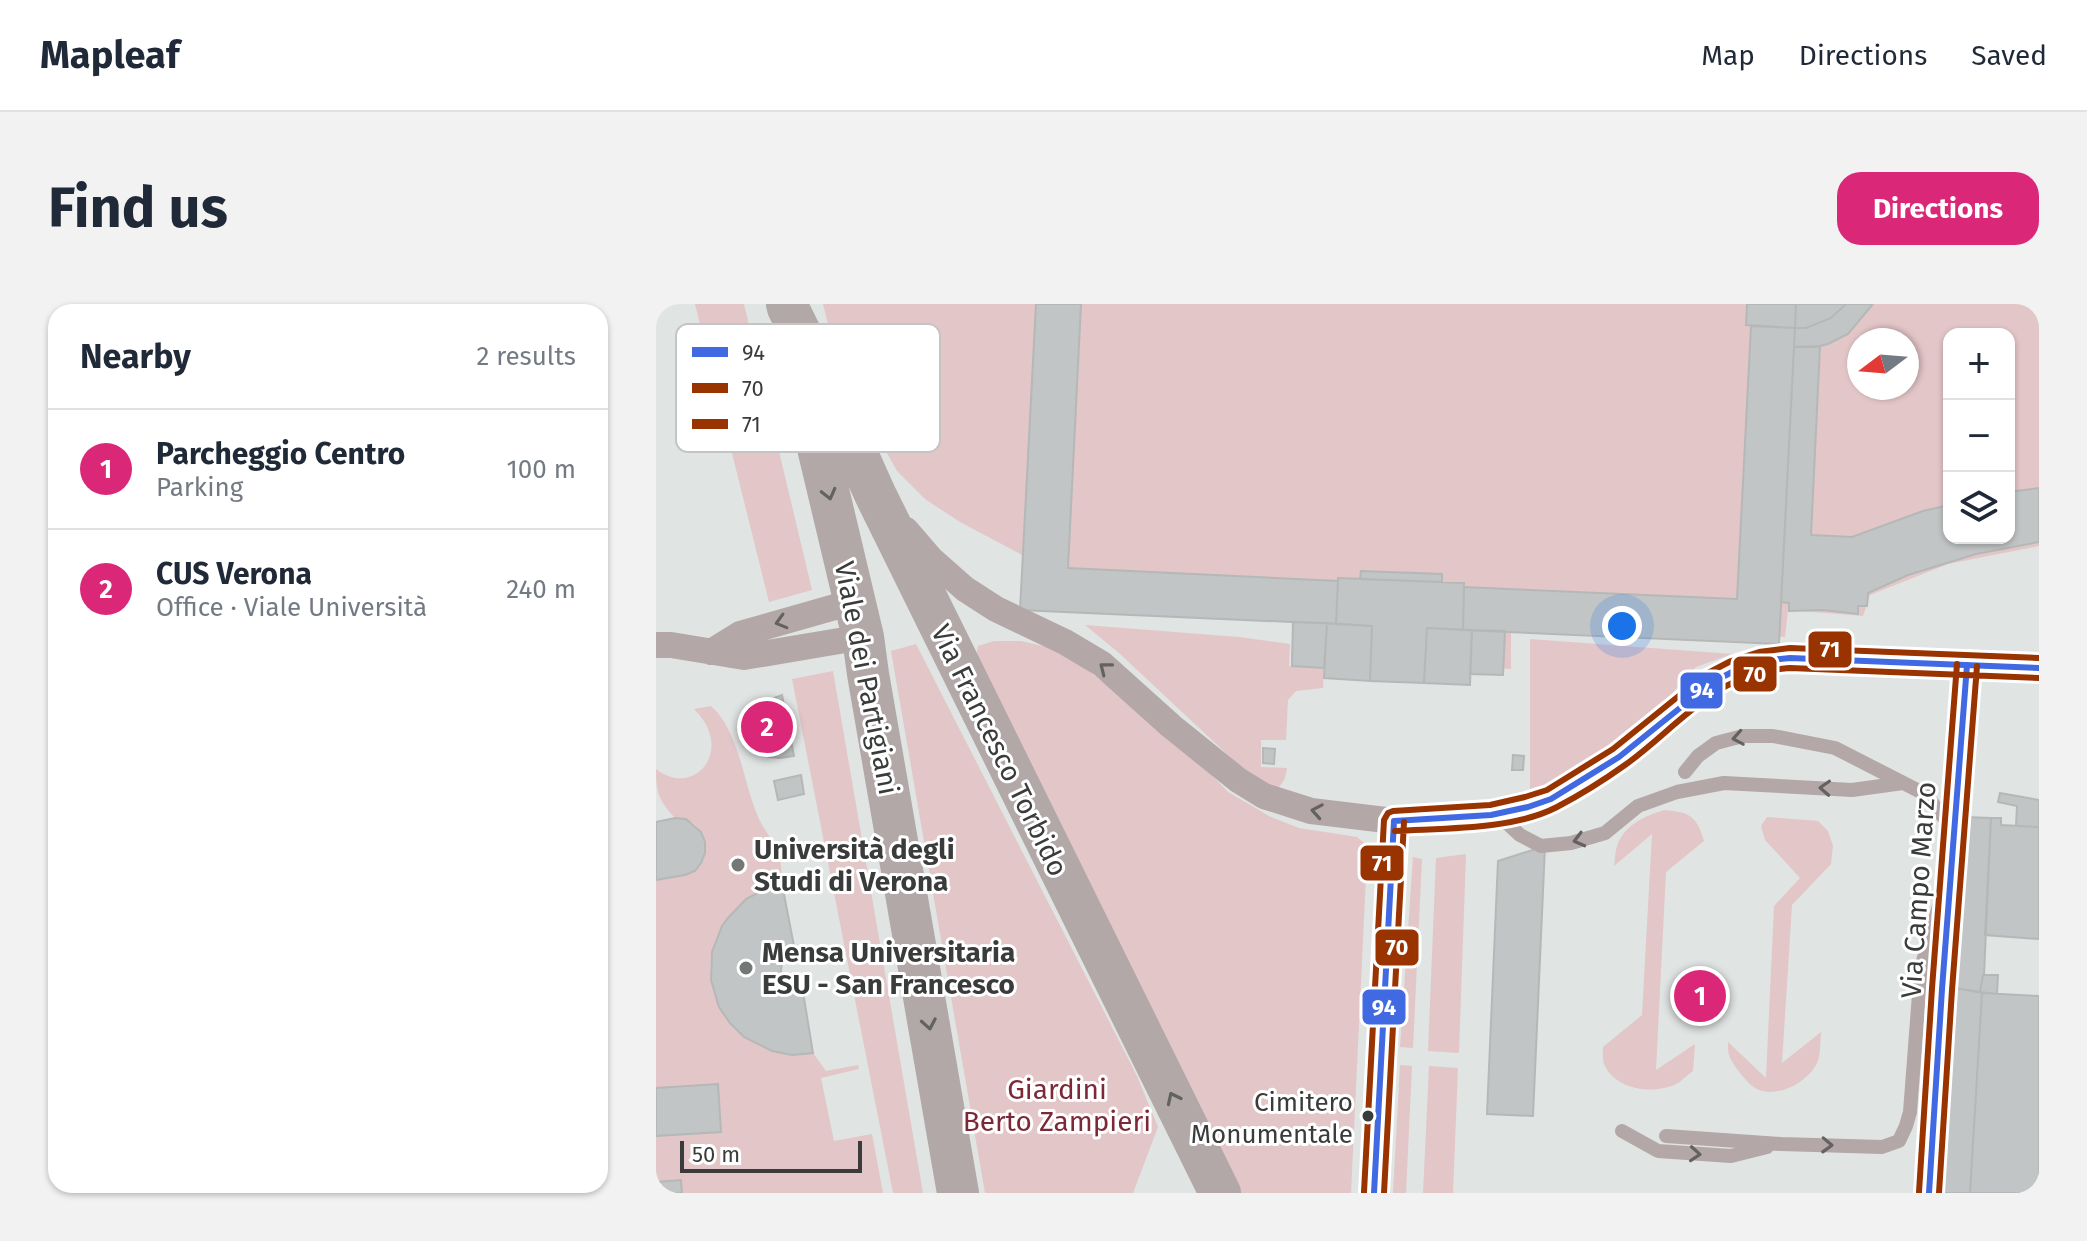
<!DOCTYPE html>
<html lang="en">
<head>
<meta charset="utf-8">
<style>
  body { margin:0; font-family:"Fira Sans",sans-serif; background:#f2f2f3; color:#1f2937 }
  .controls { position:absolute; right:24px; top:24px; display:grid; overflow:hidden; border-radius:16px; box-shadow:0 2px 6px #0004 }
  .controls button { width:72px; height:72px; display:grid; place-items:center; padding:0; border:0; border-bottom:2px solid #e0e1e3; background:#fff; color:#1f2937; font:40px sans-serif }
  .compass { position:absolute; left:1191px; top:24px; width:72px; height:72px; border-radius:50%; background:#fff; box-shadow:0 2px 6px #0004; rotate:254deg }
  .scale { position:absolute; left:24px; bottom:20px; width:182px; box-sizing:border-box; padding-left:8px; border:4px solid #393c3b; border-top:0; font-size:22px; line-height:28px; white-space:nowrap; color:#393c3b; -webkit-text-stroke:6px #fff; paint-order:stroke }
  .you { position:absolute; left:966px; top:322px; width:28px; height:28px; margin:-20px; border:6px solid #fff; border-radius:50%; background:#1a73e8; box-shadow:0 0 0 12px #1a73e833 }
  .badge { display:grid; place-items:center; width:52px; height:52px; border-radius:50%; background:#db2777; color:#fff; font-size:26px; font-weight:700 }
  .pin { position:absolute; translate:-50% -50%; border:4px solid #fff; box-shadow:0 2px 8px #0006 }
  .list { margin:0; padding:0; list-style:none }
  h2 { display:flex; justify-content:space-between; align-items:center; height:104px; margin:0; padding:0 32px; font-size:34px }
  h2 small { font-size:26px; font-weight:400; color:#747a83 }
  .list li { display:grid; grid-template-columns:52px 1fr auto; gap:24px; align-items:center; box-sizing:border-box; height:120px; padding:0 32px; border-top:2px solid #e0e1e3 }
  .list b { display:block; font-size:30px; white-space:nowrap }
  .list p { margin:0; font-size:26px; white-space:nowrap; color:#747a83 }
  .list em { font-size:26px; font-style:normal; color:#747a83 }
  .icon { flex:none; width:44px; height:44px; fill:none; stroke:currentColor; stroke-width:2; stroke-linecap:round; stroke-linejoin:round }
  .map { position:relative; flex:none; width:1383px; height:889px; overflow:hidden; border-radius:24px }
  header { display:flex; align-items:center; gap:48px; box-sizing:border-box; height:112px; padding:0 40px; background:#fff; border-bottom:2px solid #e0e1e3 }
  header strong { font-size:38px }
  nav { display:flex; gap:44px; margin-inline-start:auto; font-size:28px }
  .intro { display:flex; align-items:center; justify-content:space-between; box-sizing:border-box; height:192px; padding:0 48px }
  h1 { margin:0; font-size:56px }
  .button { padding:20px 36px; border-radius:24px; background:#db2777; color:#fff; font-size:28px; font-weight:700 }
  main { display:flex; gap:48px; padding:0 48px }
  aside { flex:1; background:#fff; border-radius:24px; box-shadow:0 2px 6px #0004 }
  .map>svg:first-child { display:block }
</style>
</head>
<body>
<header>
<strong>Mapleaf</strong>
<nav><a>Map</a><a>Directions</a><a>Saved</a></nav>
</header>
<div class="intro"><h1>Find us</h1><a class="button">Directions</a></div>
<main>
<aside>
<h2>Nearby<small>2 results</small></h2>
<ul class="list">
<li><span class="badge">1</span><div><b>Parcheggio Centro</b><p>Parking</p></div><em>100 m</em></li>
<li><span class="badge">2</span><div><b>CUS Verona</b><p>Office · Viale Università</p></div><em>240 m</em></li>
</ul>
</aside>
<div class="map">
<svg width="1383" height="889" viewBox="0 0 1383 889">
  <rect width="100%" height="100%" fill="#e0e4e3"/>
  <path fill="#e3c6c8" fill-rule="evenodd" d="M39 0H88L156 286 113 298Z
    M167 0H1383V242L1292 260 1214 291 1207 312 1132 306 1129 333 855 320V365L635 355 637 314 368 299V252L304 218 269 195 241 167 183 64ZM1293 30H1353V234H1293ZM1203 36H1251V84H1203Z
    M429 321 583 333 634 340 633 362 668 364 667 384 640 387 632 396 630 436H605V463L631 464C630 473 628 478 622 484L604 481 463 349Z
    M874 335 1076 350 1040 363 1019 386 997 418 904 476 874 488Z
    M338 337H365L391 343 424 360 529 443 572 488 615 513 643 524 701 533 708 539 711 551 695 889H583L319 358 322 342Z
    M260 340 481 772 502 823 477 889H329L235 347Z
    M177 367 267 889H237L136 375Z
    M55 402C83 427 87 477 101 510 106 524 117 535 122 549 126 557 125 570 126 580 15 611 39 757 157 749L170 767 202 761 203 765 165 774 178 837 216 830 227 889H26L0 878V832L65 827 62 780 0 784V576C11 574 29 574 39 567 54 556 51 531 38 520 32 516 26 515 19 514 3 496 0 490 0 465 38 495 80 446 38 405Z
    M1008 506C1032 508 1041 511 1048 537L1010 568 1000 766 1039 740 1037 767C1032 770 1027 776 1022 779 1000 791 961 787 949 762 946 757 947 749 947 743L986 711 996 530 958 562C959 556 959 548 961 542 968 521 989 512 1008 506Z
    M1111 513 1162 517 1172 527 1177 542 1175 560 1136 601 1126 759 1165 728C1164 737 1165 751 1161 759 1152 778 1121 795 1101 785 1092 781 1076 760 1073 751 1072 747 1072 743 1072 738L1110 774 1118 602 1144 574 1109 536 1105 522Z
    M810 550 803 749 772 747 780 554Z
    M757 553 766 555 757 744 744 743Z
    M744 761 756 762 750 889H737Z
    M773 762 802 764 797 889H767Z"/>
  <path fill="#c2c5c5" stroke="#b5b8b7" stroke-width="2" d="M380 0H425L412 264 682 277 680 320 364 306Z
    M1091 0H1140L1139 24 1090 21Z
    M1140 0H1190L1175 14 1150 24H1139Z
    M1190 0H1217L1192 30 1172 40 1159 43H1138L1139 24H1150L1175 14Z
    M1095 22 1139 24 1123 340 807 326 808 283 1081 295Z
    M1164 42 1155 231 1196 233 1267 207 1293 201V234H1353V188L1383 184V238L1320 250 1252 271 1212 289 1211 302H1202V310L1167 306 1133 307V299L1125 298 1138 43Z
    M705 267 786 270V278L704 275Z
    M682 274 808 279 807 326 771 324 768 379 714 377 716 322 680 320Z
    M637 318 671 319 668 364 636 362Z
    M671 319 716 322 714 377 668 374Z
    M771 324 816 326 814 381 768 379Z
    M816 326 849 327 847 371 814 370Z
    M126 391 138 452 124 454 113 453 101 449 92 439 89 417 91 410 96 404 104 399Z
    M607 444 619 445 618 460 607 459Z
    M857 451 868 452 867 466H856Z
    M145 471 148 490 122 496 118 477Z
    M1344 489 1383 496V523L1360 522 1361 502 1342 498Z
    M1309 513 1335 514 1328 671H1327L1324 688 1300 684Z
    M19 514 30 515 45 528 49 538V549L45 559 39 567 29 571 0 576V518Z
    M1335 514H1345V521L1383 523V635L1329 631Z
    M889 542 877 812 831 810 842 557Z
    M126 580 139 647 126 657 125 667 129 677 133 681 146 682 157 749 136 751 116 747 88 733 74 719 63 703 55 676 56 648 66 622 72 614 90 595 113 583Z
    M1327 671H1342L1341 690 1324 688Z
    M1300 684 1326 689 1314 889H1287Z
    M1326 689 1383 692V889H1314Z
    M62 780 65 828 0 832V784Z
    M25 876 26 889H0V878Z"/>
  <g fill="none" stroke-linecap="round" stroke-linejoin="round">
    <path stroke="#b3a7a8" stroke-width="14" d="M1029 468 1042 452 1060 439 1087 432H1117L1179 444 1269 490 1298 526
      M847 509 852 520 864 531 885 542 915 539 949 529 982 502 1021 488 1068 479 1196 486 1247 479
      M966 827 1002 847 1075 852 1111 843
      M1010 832 1125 840 1226 843 1243 837 1250 822 1254 808 1265 664 1283 602"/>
    <path stroke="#b3a7a8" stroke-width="26" d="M250 226 275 255 309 285 340 305 409 338 446 360 515 422 582 476 608 492 655 507 738 517 816 513 872 503 895 495 963 453 1055 379 1080 366 1106 357 1134 354 1383 364
      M0 341H15L88 353 207 333
      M55 348 84 330 200 297
      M718 889 738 517
      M1273 889 1286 685 1311 361"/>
    <path stroke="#b2a8a8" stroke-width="42" d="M131 0 132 4 173 87 219 190 564 889
      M143 64 207 333 212 370 302 889"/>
    <g stroke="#fff" stroke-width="12">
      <path id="bus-1" d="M738 517 835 511 872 503 895 495 963 453 1055 379 1080 366 1106 357 1134 354 1383 364
        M718 889 738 517
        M1273 889 1286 685 1311 361"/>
    </g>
    <g stroke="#fff" stroke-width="12">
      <path id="bus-2" d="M739 527C788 524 857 526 901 503 924 491 948 476 969 461 1013 430 1055 377 1110 367 1118 365 1126 365 1134 364L1383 374
        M728 889 748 518
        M1283 889 1296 686 1321 362"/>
    </g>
    <g stroke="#fff" stroke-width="12">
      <path id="bus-3" d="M708 888 728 516 732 509 737 507 834 501 869 493 891 486 957 445 1050 370 1075 357 1103 348 1134 344 1383 354
        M1263 888 1276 684 1301 360"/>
    </g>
    <use href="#bus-1" stroke="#4169e1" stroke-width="6"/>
    <use href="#bus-2" stroke="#930" stroke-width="6"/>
    <use href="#bus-3" stroke="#930" stroke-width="6"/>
  </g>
  <defs><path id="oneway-chevron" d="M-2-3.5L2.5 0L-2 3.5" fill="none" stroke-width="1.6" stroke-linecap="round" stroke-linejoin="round" transform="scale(2)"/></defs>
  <g stroke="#636261">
    <use href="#oneway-chevron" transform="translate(173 190) rotate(76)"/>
    <use href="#oneway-chevron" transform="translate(273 720) rotate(80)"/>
    <use href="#oneway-chevron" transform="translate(517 794) rotate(-116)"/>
  </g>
  <g stroke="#646161">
    <use href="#oneway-chevron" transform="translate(125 318) rotate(164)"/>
    <use href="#oneway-chevron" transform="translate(449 364) rotate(-142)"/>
    <use href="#oneway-chevron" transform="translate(1082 434) rotate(170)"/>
    <use href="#oneway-chevron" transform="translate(1169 484) rotate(-177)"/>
    <use href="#oneway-chevron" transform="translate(661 507) rotate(-170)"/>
    <use href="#oneway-chevron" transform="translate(923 536) rotate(165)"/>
    <use href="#oneway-chevron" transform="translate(1171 841) rotate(2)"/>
    <use href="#oneway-chevron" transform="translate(1039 850) rotate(4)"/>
  </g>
  <g fill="#737776" stroke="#fff" stroke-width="3">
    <circle cx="82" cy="561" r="8"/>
    <circle cx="90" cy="664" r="8"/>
  </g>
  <circle fill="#393c3b" stroke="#fff" stroke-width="3" cx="712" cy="812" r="7"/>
  <g text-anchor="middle" stroke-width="6" stroke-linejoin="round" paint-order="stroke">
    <g font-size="26" fill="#393c3b" stroke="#fff" text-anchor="end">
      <text x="697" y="807">Cimitero<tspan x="697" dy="32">Monumentale</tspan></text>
    </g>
    <g font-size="28" fill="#393c3b" stroke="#fff">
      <text transform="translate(211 374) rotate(79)" y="10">Viale dei Partigiani</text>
      <text transform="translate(344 446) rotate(64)" y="10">Via Francesco Torbido</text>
      <text transform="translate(1262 586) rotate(-86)" y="10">Via Campo Marzo</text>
    </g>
    <g font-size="28" font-weight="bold" fill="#393c3b" stroke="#fff" text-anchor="start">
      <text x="98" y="555">Università degli<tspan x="98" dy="32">Studi di Verona</tspan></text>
      <text x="106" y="658">Mensa Universitaria<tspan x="106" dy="32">ESU - San Francesco</tspan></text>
    </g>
    <g font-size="28" fill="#7d2837" stroke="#fff">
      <text x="401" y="795">Giardini<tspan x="401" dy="32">Berto Zampieri</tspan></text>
    </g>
  </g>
  <rect x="20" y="20" width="264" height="128" rx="12" fill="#fff" stroke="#c4c4c4" stroke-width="2"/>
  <rect x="36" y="43" width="36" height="10" fill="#4169e1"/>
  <rect x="36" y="79" width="36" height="10" fill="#930"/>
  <rect x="36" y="115" width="36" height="10" fill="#930"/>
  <g font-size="22" fill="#393c3b">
    <text x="86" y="56">94</text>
    <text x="86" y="92">70</text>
    <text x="86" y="128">71</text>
  </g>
  <g stroke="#fff" stroke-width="3">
    <rect x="1151" y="326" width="46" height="39" rx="8" fill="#930"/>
    <rect x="1076" y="351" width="46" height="38" rx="8" fill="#930"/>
    <rect x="1023" y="367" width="45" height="39" rx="8" fill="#4169e1"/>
    <rect x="703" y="540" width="46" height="38" rx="8" fill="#930"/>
    <rect x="718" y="624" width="46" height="39" rx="8" fill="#930"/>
    <rect x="705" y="684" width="46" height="38" rx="8" fill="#4169e1"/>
  </g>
  <g font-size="22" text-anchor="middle" font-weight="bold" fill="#fff">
    <text x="1174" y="353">71</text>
    <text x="1099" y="378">70</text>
    <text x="1046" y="394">94</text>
    <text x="726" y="567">71</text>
    <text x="741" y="651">70</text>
    <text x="728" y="711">94</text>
  </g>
</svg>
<div class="controls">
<button>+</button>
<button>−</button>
<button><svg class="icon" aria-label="layers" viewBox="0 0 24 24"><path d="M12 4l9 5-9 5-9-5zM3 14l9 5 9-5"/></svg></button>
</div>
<svg class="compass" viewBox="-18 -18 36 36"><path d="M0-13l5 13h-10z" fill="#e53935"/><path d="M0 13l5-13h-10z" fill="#747a83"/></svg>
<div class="scale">50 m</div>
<div class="you"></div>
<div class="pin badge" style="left:1044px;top:692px">1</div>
<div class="pin badge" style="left:111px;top:423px">2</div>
</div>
</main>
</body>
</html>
